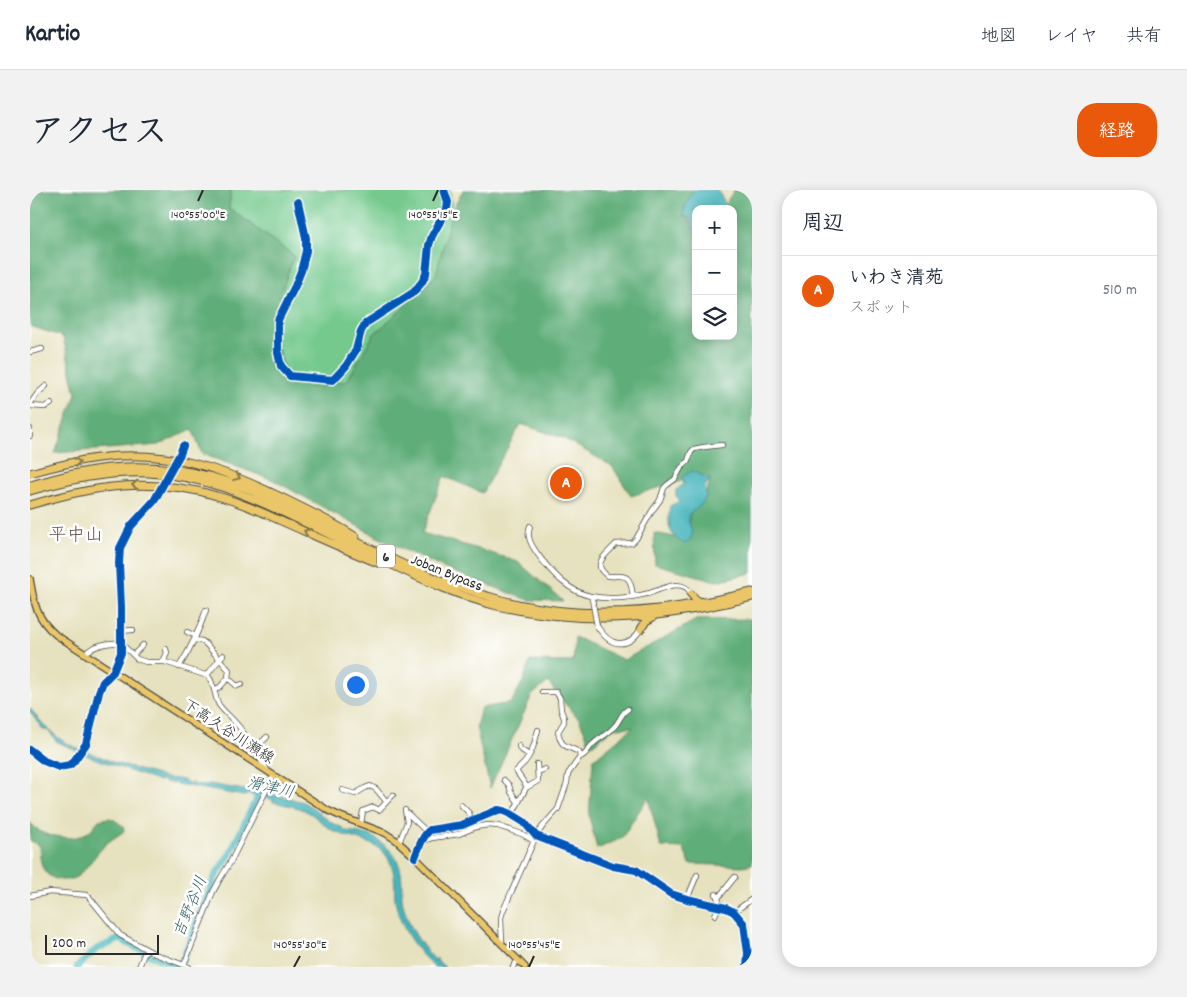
<!DOCTYPE html>
<html lang="ja">
<head>
<meta charset="utf-8">
<style>
  body { margin:0; font-family:Dekko,"Klee One",sans-serif; background:#f2f2f3; color:#1f2937 }
  .controls { position:absolute; right:15px; top:15px; display:grid; overflow:hidden; border-radius:10px; box-shadow:0 2px 12px #0003 }
  .controls button { width:45px; height:45px; display:grid; place-items:center; padding:0; border:0; border-bottom:1px solid #e0e1e3; background:#fff; color:#1f2937; font:25px sans-serif }
  .scale { position:absolute; left:15px; bottom:12px; width:114px; box-sizing:border-box; padding-left:5px; border:2px solid #2b2b2b; border-top:0; font-size:14px; line-height:18px; white-space:nowrap; color:#2b2b2b; -webkit-text-stroke:4px #fff; paint-order:stroke }
  .you { position:absolute; left:325px; top:494px; width:18px; height:18px; margin:-12px; border:4px solid #fff; border-radius:50%; background:#1a73e8; box-shadow:0 0 0 8px #1a73e833 }
  .badge { display:grid; place-items:center; width:32px; height:32px; border-radius:50%; background:#ea580c; color:#fff; font-size:16px; font-weight:700 }
  .pin { position:absolute; translate:-50% -50%; border:2px solid #fff; box-shadow:0 1px 5px #0006 }
  .list { margin:0; padding:0; list-style:none }
  h2 { display:flex; justify-content:space-between; align-items:center; height:65px; margin:0; padding:0 20px; font-size:21px }
  h2 small { font-size:16px; font-weight:400; color:#747a83 }
  .list li { display:grid; grid-template-columns:32px 1fr auto; gap:15px; align-items:center; box-sizing:border-box; height:70px; padding:0 20px; border-top:1px solid #e0e1e3 }
  .list b { display:block; font-size:19px; white-space:nowrap }
  .list p { margin:0; font-size:16px; white-space:nowrap; color:#747a83 }
  .list em { font-size:16px; font-style:normal; color:#747a83 }
  .icon { flex:none; width:28px; height:28px; fill:none; stroke:currentColor; stroke-width:2; stroke-linecap:round; stroke-linejoin:round }
  .map { position:relative; flex:none; width:722px; height:777px; overflow:hidden; border-radius:20px }
  header { display:flex; align-items:center; gap:30px; box-sizing:border-box; height:70px; padding:0 25px; background:#fff; border-bottom:1px solid #e0e1e3 }
  header strong { font-size:24px }
  nav { display:flex; gap:28px; margin-inline-start:auto; font-size:18px }
  .intro { display:flex; align-items:center; justify-content:space-between; box-sizing:border-box; height:120px; padding:0 30px }
  h1 { margin:0; font-size:35px }
  .button { padding:12px 22px; border-radius:20px; background:#ea580c; color:#fff; font-size:18px; font-weight:700 }
  main { display:flex; gap:30px; padding:0 30px }
  aside { flex:1; background:#fff; border-radius:20px; box-shadow:0 2px 12px #0003 }
  .map>svg:first-child { display:block }
</style>
</head>
<body>
<header>
<strong>Kartio</strong>
<nav><a>地図</a><a>レイヤ</a><a>共有</a></nav>
</header>
<div class="intro"><h1>アクセス</h1><a class="button">経路</a></div>
<main>
<div class="map">
<svg width="722" height="777" viewBox="0 0 722 777">
  <rect width="100%" height="100%" fill="#fff"/>
  <filter id="ink" filterUnits="userSpaceOnUse"><feTurbulence type="fractalNoise" baseFrequency=".02" numOctaves="2"/><feDisplacementMap in="SourceGraphic" scale="10" xChannelSelector="R" yChannelSelector="G"/><feConvolveMatrix kernelMatrix="1 2 1 2 8 2 1 2 1" color-interpolation-filters="sRGB"/></filter>
  <filter id="wash" filterUnits="userSpaceOnUse"><feTurbulence type="fractalNoise" baseFrequency=".0096" numOctaves="4" result="noise"/><feDisplacementMap in="SourceGraphic" scale="20" xChannelSelector="R" yChannelSelector="G"/><feGaussianBlur stdDeviation="1.12" result="paint"/><feColorMatrix in="noise" values="0 0 0 0 0 0 0 0 0 0 0 0 0 0 0 0 0 1.4 0 .05"/><feComposite in="paint" operator="in"/></filter>
  <g filter="url(#wash)">
    <rect width="100%" height="100%" fill="#e6e1be"/>
    <path fill="#74c98d" stroke="#507a5c" d="M201 0H420L422 21 406 85 378 114 344 144 317 191 278 197 247 182 240 133 264 66 199 18Z"/>
    <path fill="#5fad78" stroke="#456c52" d="M0 0H201L199 18 264 66 240 133 255 181 278 197 317 191 344 144 378 114 406 85 422 21 433 0H664L653 20 662 35 666 33V146H703V19H691L694 17 704 0H722V383L686 391 625 374 624 343 660 350 659 325 675 310 680 289 676 285 637 295 601 306 582 276 533 248 491 234 452 303 414 286 392 343 452 360 488 372 533 411 499 410 413 378 357 352 243 290 172 264 162 239 129 255 25 263 46 204 33 147 0 136Z
      M722 429V674L713 676 660 674 653 658 631 657 618 607 592 648 567 659 559 626 563 570 603 537 583 538 561 556 549 529 530 508 518 492 502 505 460 598 446 537 451 518 481 513 493 491 500 471 543 472 545 447 594 470 666 430Z
      M78 628 83 629 93 636 94 641C88 646 81 649 75 655 66 664 59 675 50 684 45 689 39 690 32 690 12 688 10 673 9 656L0 650V633L11 642 18 645 39 648 47 647 59 642 69 630Z"/>
    <path fill="#46b5bc" stroke="#387074" d="M664 0H688L694 11V17L692 19H666V36L663 39 661 30 658 27 653 26C655 17 658 7 664 0Z
      M662 281 680 289 675 296C678 310 674 312 665 320 664 320 659 324 659 325 655 334 671 343 655 354 637 345 638 334 640 316L648 312 649 309 646 306V300L653 295 654 291 652 287Z
      M0 518C14 537 32 556 56 560L61 551 57 561 85 573 127 585C137 591 151 586 160 594L161 592 165 595C170 593 174 597 179 594L255 607 273 612 283 618 302 633 313 638 316 641 330 643 337 645 338 644C354 653 368 664 371 683 373 695 370 706 374 718 379 738 391 755 405 770L407 768V771L415 777H404C385 759 368 735 365 708 364 697 366 686 361 674 352 650 324 651 304 641 296 637 290 631 283 625 271 617 257 615 243 612V610C238 608 233 607 228 609 221 605 222 603 214 606L136 592 131 590 129 591 125 590 58 566 26 551 20 542 12 538 0 522Z"/>
    <g fill="none" stroke-linecap="round" stroke-linejoin="round">
      <path stroke="#46b5bc" stroke-width="7" d="M226 611 228 604
        M47 777 67 759 90 749 119 765 150 776 185 687 200 664 223 616"/>
    </g>
  </g>
  <g filter="url(#ink)">
    <g fill="none" stroke-linecap="round" stroke-linejoin="round">
      <path stroke="#c1bda1" stroke-width="4.5" stroke-dasharray="4.5 2" stroke-linecap="butt" d="M133 296 151 260"/>
      <g stroke="#474641" stroke-width="6">
        <path id="minor" d="M268 12 276 48V61L271 81 265 96 248 130V163L251 176 260 186 303 190 316 176 326 160 331 141 336 133 384 102 392 92 396 84 399 55 402 46 417 19 418 12 414 0
          M0 162 12 159
          M0 214 8 203 16 196
          M0 216 15 217 21 214
          M0 239V246
          M151 260 153 256
          M500 336C499 339 498 343 499 347 500 355 507 363 512 370 525 386 539 401 560 406 580 410 601 408 620 403 629 400 637 396 646 395 653 395 659 398 661 404
          M603 407C602 401 602 392 597 388 592 384 586 387 581 386 576 386 577 386 574 383 562 373 579 362 586 354L602 353 606 349 622 321 630 310 634 298 637 295 645 289 651 278 658 271 661 262 664 259 674 257 692 255
          M567 436C580 457 597 460 611 439
          M91 441 103 440
          M157 442 166 446
          M165 450 172 451 176 454 199 480 198 488 190 497 184 500
          M55 464C63 455 80 452 91 453L107 469 116 472H135L178 486C185 494 184 506 189 515 195 523 203 529 210 538 220 552 228 566 237 580
          M103 465 113 455
          M133 472 137 463 136 459
          M149 477C161 458 169 441 176 420
          M177 485 193 465
          M198 488 207 496 212 494
          M489 556 490 559 499 565
          M224 559 237 547
          M0 560 14 571 29 577 40 575 44 571 56 554 69 502 73 492 83 482 91 463V417L89 373 90 358 101 336 124 311 131 300
          M550 567C556 565 557 561 561 556 567 549 577 545 583 538 590 532 590 524 598 519
          M508 582 515 579
          M474 590 479 595 481 602 488 612
          M497 597 486 581C489 578 492 575 495 572 503 562 505 551 508 540
          M312 600 325 604 335 598 340 596 346 599 356 611
          M431 615 439 623 442 631
          M377 623 397 642
          M482 625 496 598 508 591 507 574
          M331 634 333 621 343 617 349 620 363 605
          M391 652 402 648 429 644 446 637 458 635 468 636 492 644 504 651
          M369 653 377 632 375 620
          M385 667C389 658 392 646 400 640L432 635 468 620 474 621 481 624 494 632 506 646 583 676 606 680 641 704 657 709 696 718 704 722 714 734 718 763 717 777
          M0 706 20 702 57 705 59 707 90 745 125 764 159 777
          M688 708 705 687
          M657 709 667 685
          M704 722 722 709
          M685 725 690 714 686 704
          M472 754 471 728 473 721 506 646 513 636 528 619 537 593 538 584 550 567 549 562C536 555 532 559 528 542L534 532V528L531 520 530 508 526 502H512
          M154 775 183 702 190 689 201 671 244 585
          M109 777 116 759
          M483 777 488 770"/>
      </g>
      <g stroke="#474641" stroke-width="8">
        <path id="major" d="M0 389C4 413 6 428 26 445L299 621 310 626 355 643 366 650 387 669 495 777"/>
      </g>
      <g stroke="#474641" stroke-width="9">
        <path id="highway" d="M0 283C22 277 44 271 67 268 139 259 192 278 255 309 279 321 303 332 326 347
          M0 295C16 291 32 286 48 283 81 276 116 275 149 280 200 287 245 311 290 333 347 362 406 393 468 409 493 416 520 420 546 422 556 423 566 422 576 422 626 422 674 413 722 402
          M0 301C39 290 78 281 119 283 173 286 214 304 263 327 296 342 328 359 362 375 396 391 430 407 467 416 512 426 557 430 603 427 643 425 683 416 722 407
          M0 315C31 306 61 298 93 296 124 294 157 297 187 306 209 312 230 321 251 331 283 345 315 360 348 373
          M661 404 666 410 673 412
          M611 439 616 431 623 427"/>
      </g>
      <use href="#minor" stroke="#fff" stroke-width="4.5"/>
      <use href="#major" stroke="#eac669" stroke-width="5.5"/>
      <use href="#highway" stroke="#eac669" stroke-width="7"/>
      <g stroke="#474641" stroke-width="6" stroke-linecap="butt">
        <path id="minor-bridge" d="M562 409 567 436"/>
      </g>
      <use href="#minor-bridge" stroke="#fff" stroke-width="4.5"/>
      <g stroke="#fff" stroke-width="11">
        <path id="cycleway" d="M268 12 276 48V61L271 81 265 96 248 130V163L251 176 260 186 303 190 316 176 326 160 331 141 336 133 384 102 392 92 396 84 399 55 402 46 417 19 418 12 414 0
          M0 560 14 571 29 577 40 575 44 571 56 554 69 502 73 492 83 482 91 463V417L89 373 90 358 101 336 124 311 150 264 153 256
          M385 667C389 658 392 646 400 640L432 635 468 620 474 621 481 624 494 632 506 646 583 676 606 680 641 704 657 709 696 718 704 722 714 734 718 763 717 777"/>
      </g>
      <use href="#cycleway" stroke="#0057b8" stroke-width="8"/>
    </g>
    <defs><path id="oneway-chevron" d="M-2-3.5L2.5 0L-2 3.5" fill="none" stroke-width="1.6" stroke-linecap="round" stroke-linejoin="round" transform="scale(1.25)"/></defs>
    <g stroke="#8a784a">
      <use href="#oneway-chevron" transform="translate(47 272) rotate(-11)"/>
      <use href="#oneway-chevron" transform="translate(207 287) rotate(22)"/>
      <use href="#oneway-chevron" transform="translate(105 295) rotate(180)"/>
      <use href="#oneway-chevron" transform="translate(277 342) rotate(-156)"/>
    </g>
  </g>
  <path fill="none" stroke="#2b2b2b" stroke-width="2" d="M168 11 173 0M403 11 408 0M264 777 270 766M499 777 504 766"/>
  <g text-anchor="middle" stroke-width="5" stroke-linejoin="round" paint-order="stroke">
    <rect fill="#fff" stroke="#6b6b6b" stroke-width="1" x="347" y="354.5" width="18" height="23" rx="4"/>
    <g font-size="14" font-weight="bold" fill="#2b2b2b">
      <text x="356" y="371">6</text>
    </g>
    <g font-size="15" fill="#2b2b2b" stroke="#fff">
      <text transform="translate(417 382) rotate(22)" y="5">Joban Bypass</text>
      <text transform="translate(199 541) rotate(33)" y="5">下高久谷川瀬線</text>
    </g>
    <g font-size="16" font-style="italic" fill="#366265" stroke="#fff">
      <text transform="translate(241 596) rotate(13)" y="6">滑津川</text>
      <text transform="translate(159 716) rotate(-68)" y="6">吉野谷川</text>
    </g>
    <g font-size="18" fill="#655049" stroke="#fff">
      <text x="46" y="350">平中山</text>
    </g>
  </g>
  <g font-size="12" text-anchor="middle" fill="#2b2b2b" stroke="#fff" stroke-width="5" stroke-linejoin="round" paint-order="stroke">
    <text x="168" y="28">140°55'00"E</text>
    <text x="403" y="28">140°55'15"E</text>
    <text x="270" y="758">140°55'30"E</text>
    <text x="504" y="758">140°55'45"E</text>
  </g>
</svg>
<div class="controls">
<button>+</button>
<button>−</button>
<button><svg class="icon" aria-label="layers" viewBox="0 0 24 24"><path d="M12 4l9 5-9 5-9-5zM3 14l9 5 9-5"/></svg></button>
</div>
<div class="scale">200 m</div>
<div class="you"></div>
<div class="pin badge" style="left:536px;top:293px">A</div>
</div>
<aside>
<h2>周辺<small></small></h2>
<ul class="list">
<li><span class="badge">A</span><div><b>いわき清苑</b><p>スポット</p></div><em>510 m</em></li>
</ul>
</aside>
</main>
</body>
</html>
